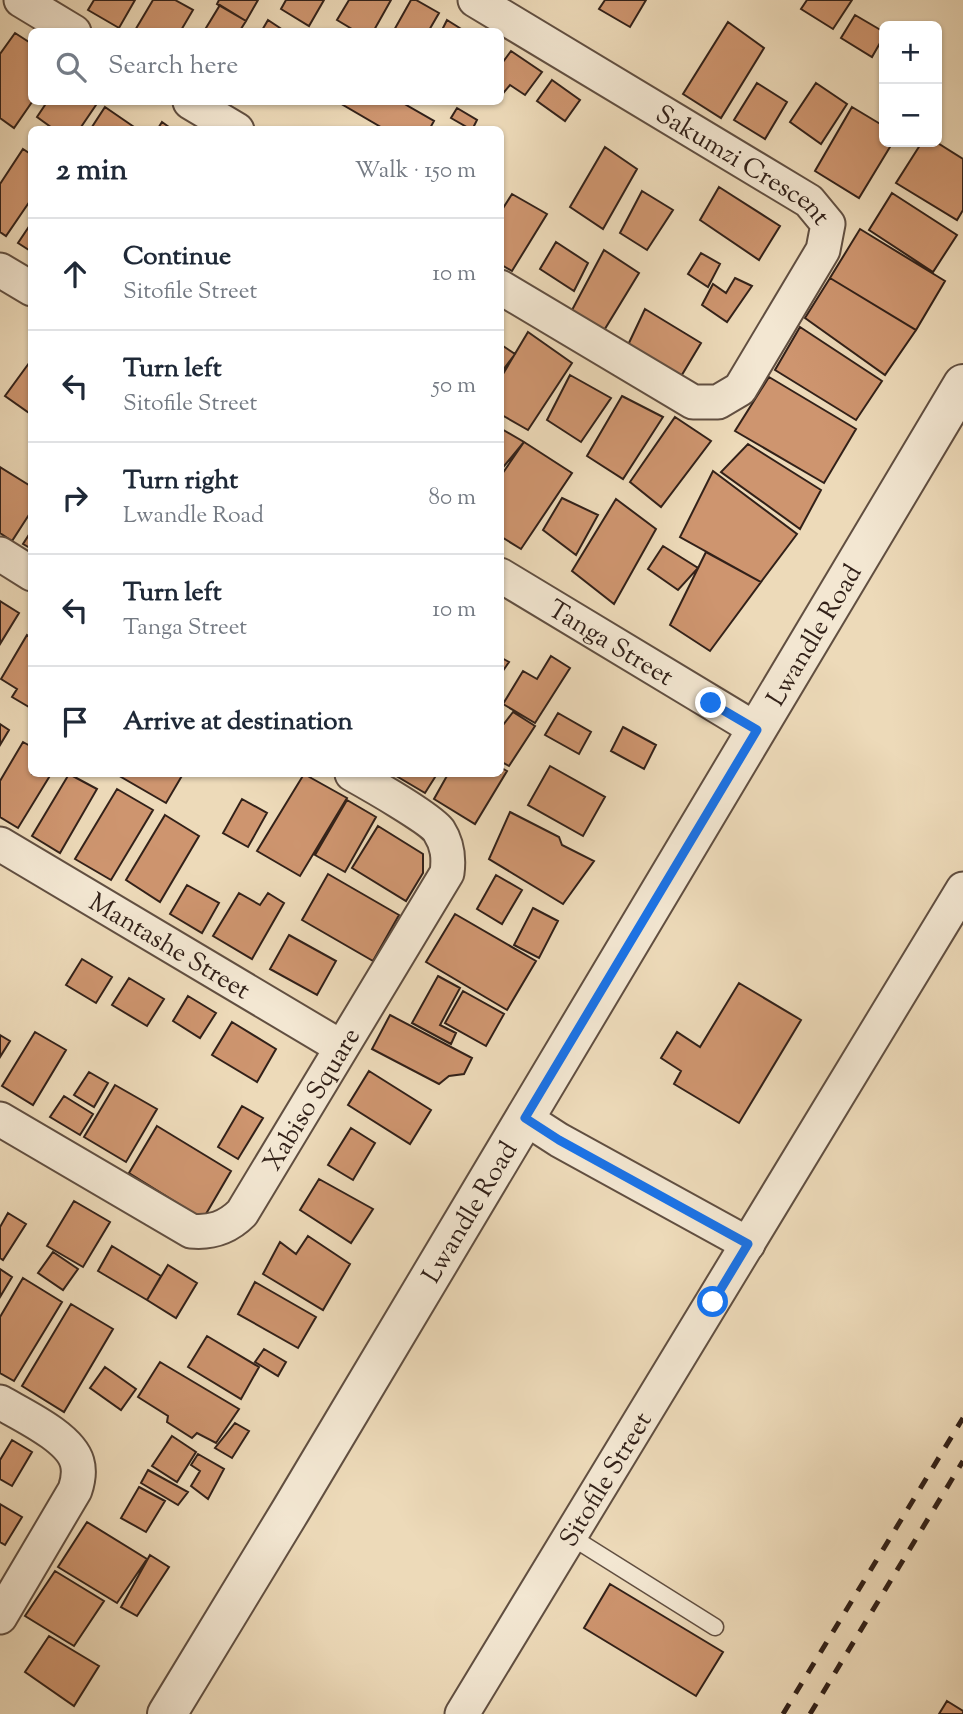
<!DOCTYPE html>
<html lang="en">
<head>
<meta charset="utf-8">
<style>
  body { margin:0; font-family:"Sorts Mill Goudy",serif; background:#f2f2f3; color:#1f2937 }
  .controls { position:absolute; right:21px; top:21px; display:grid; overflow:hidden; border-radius:10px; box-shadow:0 2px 5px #0004 }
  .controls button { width:63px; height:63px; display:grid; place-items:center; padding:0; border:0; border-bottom:2px solid #e0e1e3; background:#fff; color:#1f2937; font:35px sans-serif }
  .stop { position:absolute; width:21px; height:21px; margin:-16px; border:5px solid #1a73e8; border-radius:50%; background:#fff }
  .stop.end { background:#1a73e8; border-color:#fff; box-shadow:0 2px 7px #0008 }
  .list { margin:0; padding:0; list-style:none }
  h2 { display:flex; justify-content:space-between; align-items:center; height:91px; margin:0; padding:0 28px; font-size:30px }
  h2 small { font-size:23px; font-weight:400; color:#747a83 }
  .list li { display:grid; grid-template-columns:46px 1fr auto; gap:21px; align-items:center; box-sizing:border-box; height:112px; padding:0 28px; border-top:2px solid #e0e1e3 }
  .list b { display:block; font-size:26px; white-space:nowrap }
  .list p { margin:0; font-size:23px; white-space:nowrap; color:#747a83 }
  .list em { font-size:23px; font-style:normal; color:#747a83 }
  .icon { flex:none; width:38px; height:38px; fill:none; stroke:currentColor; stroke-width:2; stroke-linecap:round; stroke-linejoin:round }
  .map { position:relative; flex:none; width:963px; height:1714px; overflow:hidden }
  .search { position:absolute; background:#fff; box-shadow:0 2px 5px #0004; left:28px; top:28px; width:476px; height:77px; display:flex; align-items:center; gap:18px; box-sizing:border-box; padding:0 24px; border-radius:10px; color:#747a83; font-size:26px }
  .panel { position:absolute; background:#fff; box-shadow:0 2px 5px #0004; left:28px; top:126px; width:476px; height:651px; border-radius:10px }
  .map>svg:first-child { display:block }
</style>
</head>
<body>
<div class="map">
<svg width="963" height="1714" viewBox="0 0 963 1714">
  <rect width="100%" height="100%" fill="#eddab9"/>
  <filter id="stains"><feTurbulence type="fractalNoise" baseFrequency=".00286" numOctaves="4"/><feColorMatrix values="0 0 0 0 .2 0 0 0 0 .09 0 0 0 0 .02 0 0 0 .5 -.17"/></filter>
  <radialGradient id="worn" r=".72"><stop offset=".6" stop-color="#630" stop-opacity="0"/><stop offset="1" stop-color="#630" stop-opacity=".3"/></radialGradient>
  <path fill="#ce956f" stroke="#322119" stroke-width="2" d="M94 0H135L119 28 88 10Z
    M153 0H175L193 10 180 32H134Z
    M219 0H258L246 21 217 4Z
    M286 0H324L309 26 281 9Z
    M349 0H391L373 32H357L337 20Z
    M411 0H416L439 13 428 32H393Z
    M605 0H646L630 27 599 9Z
    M807 0H852L833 29 801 9Z
    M220 5 246 21 239 32H212L206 28Z
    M855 15 884 32V36L872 57 841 38Z
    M268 20 286 32H261Z
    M447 20 466 32H441Z
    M728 22 764 48 721 118 683 94Z
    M15 33 32 44V102L14 128 0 118V54Z
    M511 51 542 72 525 95 510 85 500 97V66Z
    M552 80 580 100 565 121 537 101Z
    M757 83 787 102 765 139 734 120Z
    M816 83 847 104 821 144 790 122Z
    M47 102H98L79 130H55L37 117Z
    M338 102H401L434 121 429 130H386Z
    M105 107 137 129V130H90Z
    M852 107 882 125 884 122V142H893L859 198 815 171Z
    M457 108 477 120 472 130 451 118Z
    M162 122 173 130H157Z
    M922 142H936L963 159V210L957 220 896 183Z
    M605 147 637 169 603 229 570 207Z
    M23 149 32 155V198L6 236 0 232V184Z
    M719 187 780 226 759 260 700 220Z
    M642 191 673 210 647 250 620 233Z
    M892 193 957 235 933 272 869 230Z
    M512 194 547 214 512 271 500 264V213Z
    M32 222V252L18 243Z
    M860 229 945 281 916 330 830 278Z
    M556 242 588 263 574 291 540 269Z
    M604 250 639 273 603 332 571 312Z
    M701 253 720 264 708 287 688 274Z
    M735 278 752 286 727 322 702 305 713 284 726 293Z
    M830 278 916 330 885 375 805 318Z
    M645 309 701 343 680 378 628 345Z
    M800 327 882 381 856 420 775 370Z
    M528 332 572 363 528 430 500 414V379Z
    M500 344 515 354 500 374Z
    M32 359V415L5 396Z
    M570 375 611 398 581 442 547 420Z
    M769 377 856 429 824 483 735 431Z
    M622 396 663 417 623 479 587 456Z
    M675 417 711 441 661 507 630 482Z
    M500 428 524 442 500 471Z
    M524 442 572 473 521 549 500 536V477Z
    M748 444 821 490 800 529 721 472Z
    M0 467 32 487V510L12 541 0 533Z
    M713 471 797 534 761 582 680 537Z
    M562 498 598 515 576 555 543 530Z
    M616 499 656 529 614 604 572 571Z
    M32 530V549L23 544Z
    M663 546 698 568 678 590 648 569Z
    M706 552 761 582 710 651 670 625Z
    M0 601 19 613 0 644Z
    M27 635 32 638V704L29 707 12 697 17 689 1 679Z
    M551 656 570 668 535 723 503 704 523 671 537 679Z
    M500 657 509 662 500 675Z
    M513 712 535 726 509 766 500 761V729Z
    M558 713 591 732 579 754 545 735Z
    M0 724 9 730 0 745Z
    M623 727 656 745 644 769 611 751Z
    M23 742 32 747V774H51L18 828 0 817V781Z
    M550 766 605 797 583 836 528 805Z
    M500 767 507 771 475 824 434 799 448 774H500Z
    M69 774 97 789 60 853 32 836Z
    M116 774H183L166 803Z
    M304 774 347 798 300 876 257 851Z
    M393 774H437L425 793Z
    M117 789 153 810 111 880 75 859Z
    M242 799 267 813 248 847 223 833Z
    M347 800 376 817 345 872 315 855Z
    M510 812 559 837 562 845 594 861 563 904 489 859Z
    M165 815 199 836 160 902 126 880Z
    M378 826 423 854V873L406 901 352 868Z
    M328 874 399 915 373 961 302 920Z
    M496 875 522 890 502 924 477 909Z
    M187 885 219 903 202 933 170 914Z
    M239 893 260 905 268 893 284 903 252 959 213 936Z
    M533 908 558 921 539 958 514 945Z
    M455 914 536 961 507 1010 426 962Z
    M289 935 336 961 317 995 270 969Z
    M82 959 112 977 96 1003 66 985Z
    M438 976 460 988 440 1025 456 1033 451 1044 412 1023Z
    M129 978 164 999 147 1026 112 1005Z
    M739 983 801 1020 739 1123 674 1084 681 1071 661 1058 677 1032 700 1047Z
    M463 991 504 1014 486 1046 445 1023Z
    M188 996 216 1013 200 1038 173 1021Z
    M390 1015 472 1058 464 1074 449 1076 439 1084 372 1049Z
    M232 1022 276 1049 257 1082 212 1055Z
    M35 1032 66 1050 33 1105 2 1086Z
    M0 1035 10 1041 0 1057Z
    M369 1071 431 1110 410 1144 348 1105Z
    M89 1072 108 1083 94 1107 74 1095Z
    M115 1085 157 1109 126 1162 84 1137Z
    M64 1096 93 1114 80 1135 50 1117Z
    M242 1106 263 1118 238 1159 218 1147Z
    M157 1126 231 1171 203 1219 129 1173Z
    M351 1128 375 1143 353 1180 328 1165Z
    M319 1179 373 1209 351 1243 300 1210Z
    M74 1201 110 1222 83 1267 47 1246Z
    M8 1213 26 1224 3 1260 0 1258V1227Z
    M308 1236 350 1264 323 1310 263 1274 280 1242 296 1254Z
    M112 1246 161 1276 147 1300 98 1271Z
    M53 1252 78 1269 63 1290 38 1273Z
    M168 1265 197 1283 176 1318 147 1300Z
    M0 1269 12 1277 0 1297Z
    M23 1278 62 1302 14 1381 0 1373V1317Z
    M255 1282 316 1317 298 1348 238 1314Z
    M71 1304 113 1329 64 1412 22 1386Z
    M207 1336 259 1367 241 1399 188 1367Z
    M264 1349 286 1362 278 1376 255 1362Z
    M160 1362 239 1409 216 1443 197 1433 192 1438 167 1422 168 1416 138 1397Z
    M105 1367 136 1389 121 1410 90 1388Z
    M235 1423 249 1431 232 1458 215 1448Z
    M172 1436 196 1452 177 1482 152 1466Z
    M12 1440 32 1452 12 1486 0 1479V1460Z
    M198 1454 224 1469 208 1499 191 1486 200 1471 191 1465Z
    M148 1470 188 1492 178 1505 141 1483Z
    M139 1487 165 1501 146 1532 121 1518Z
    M0 1504 22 1517 5 1545 0 1542Z
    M87 1522 147 1559 117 1603 58 1567Z
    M150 1555 169 1567 137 1616 121 1607Z
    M55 1571 104 1601 74 1646 25 1616Z
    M610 1584 723 1652 696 1696 584 1628Z
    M49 1636 99 1666 74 1706 25 1672Z
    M947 1701 963 1711V1714H939Z"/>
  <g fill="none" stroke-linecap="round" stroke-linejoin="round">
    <g stroke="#614f41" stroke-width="19">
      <path id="service" d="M570 1536 715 1627"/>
    </g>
    <g stroke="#614f41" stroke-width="37">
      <g id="minor">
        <path d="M21 0 74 32"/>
        <path id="s1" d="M475 0 809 201 828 224 823 250 740 389 718 402H693L500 287"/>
        <path d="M190 102 237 130"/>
        <path d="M0 270 32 289"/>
        <path d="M0 554 32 574"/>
        <path id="s2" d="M500 575 757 730"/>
        <path id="s3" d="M0 844 341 1047"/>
        <path d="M525 1118 559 1140 748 1244"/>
        <path id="s4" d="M0 1119 191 1231C211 1233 227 1228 242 1213L447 873C449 858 448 845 439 831 432 819 368 783 352 774"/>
        <path d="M0 1402C22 1415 70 1437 77 1462 80 1472 78 1481 75 1490L0 1617"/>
        <path id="s5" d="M462 1714 963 889"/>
      </g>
    </g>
    <g stroke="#614f41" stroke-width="42">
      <g id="tertiary">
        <path id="s6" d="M167 1714 291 1510 963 384"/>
      </g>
    </g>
    <use href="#service" stroke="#f3e7d2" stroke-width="16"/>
    <use href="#minor" stroke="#f3e7d2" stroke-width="33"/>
    <use href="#tertiary" stroke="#f3e7d2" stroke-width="38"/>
    <path stroke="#322119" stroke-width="5" stroke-dasharray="12 12" stroke-linecap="butt" d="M783 1714 963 1418
      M810 1714 963 1461"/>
  </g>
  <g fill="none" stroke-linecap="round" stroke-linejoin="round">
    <path stroke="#1a73e8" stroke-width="9" d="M711 703 757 730 525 1118 559 1140 748 1244 713 1302"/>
  </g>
  <g text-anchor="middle" stroke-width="5" stroke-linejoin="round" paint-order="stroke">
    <g font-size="26" fill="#322119" stroke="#f3e7d2">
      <text dy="9" stroke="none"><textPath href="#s1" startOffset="315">Sakumzi Crescent</textPath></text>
      <text dy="9" stroke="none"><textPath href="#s6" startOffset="1258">Lwandle Road</textPath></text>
      <text dy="9" stroke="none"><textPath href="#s2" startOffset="130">Tanga Street</textPath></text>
      <text dy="9" stroke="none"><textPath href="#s3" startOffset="198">Mantashe Street</textPath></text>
      <text dy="9" stroke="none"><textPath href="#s4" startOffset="411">Xabiso Square</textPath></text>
      <text dy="9" stroke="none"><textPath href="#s6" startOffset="586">Lwandle Road</textPath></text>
      <text dy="9" stroke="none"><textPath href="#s5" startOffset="275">Sitofile Street</textPath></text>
    </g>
  </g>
  <rect width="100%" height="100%" filter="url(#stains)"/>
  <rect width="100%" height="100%" fill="url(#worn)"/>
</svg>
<div class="controls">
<button>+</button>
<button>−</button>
</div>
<div class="stop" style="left:713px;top:1302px"></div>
<div class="stop end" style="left:711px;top:703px"></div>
<div class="search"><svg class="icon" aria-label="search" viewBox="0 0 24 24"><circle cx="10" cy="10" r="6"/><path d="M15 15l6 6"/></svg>Search here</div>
<section class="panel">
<h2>2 min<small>Walk · 150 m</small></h2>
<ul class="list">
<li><svg class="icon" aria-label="ahead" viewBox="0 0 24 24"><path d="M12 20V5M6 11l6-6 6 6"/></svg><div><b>Continue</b><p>Sitofile Street</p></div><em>10 m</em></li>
<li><svg class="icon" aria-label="left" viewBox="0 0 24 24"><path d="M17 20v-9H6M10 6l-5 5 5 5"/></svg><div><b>Turn left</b><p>Sitofile Street</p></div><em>50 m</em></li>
<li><svg class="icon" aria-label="right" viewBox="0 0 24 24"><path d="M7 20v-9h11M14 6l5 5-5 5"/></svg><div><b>Turn right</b><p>Lwandle Road</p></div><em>80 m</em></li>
<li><svg class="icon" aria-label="left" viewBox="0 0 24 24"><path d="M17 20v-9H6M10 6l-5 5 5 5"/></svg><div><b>Turn left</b><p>Tanga Street</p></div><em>10 m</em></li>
<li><svg class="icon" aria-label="arrive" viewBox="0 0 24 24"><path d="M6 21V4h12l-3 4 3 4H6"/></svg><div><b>Arrive at destination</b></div></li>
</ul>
</section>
</div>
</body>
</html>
